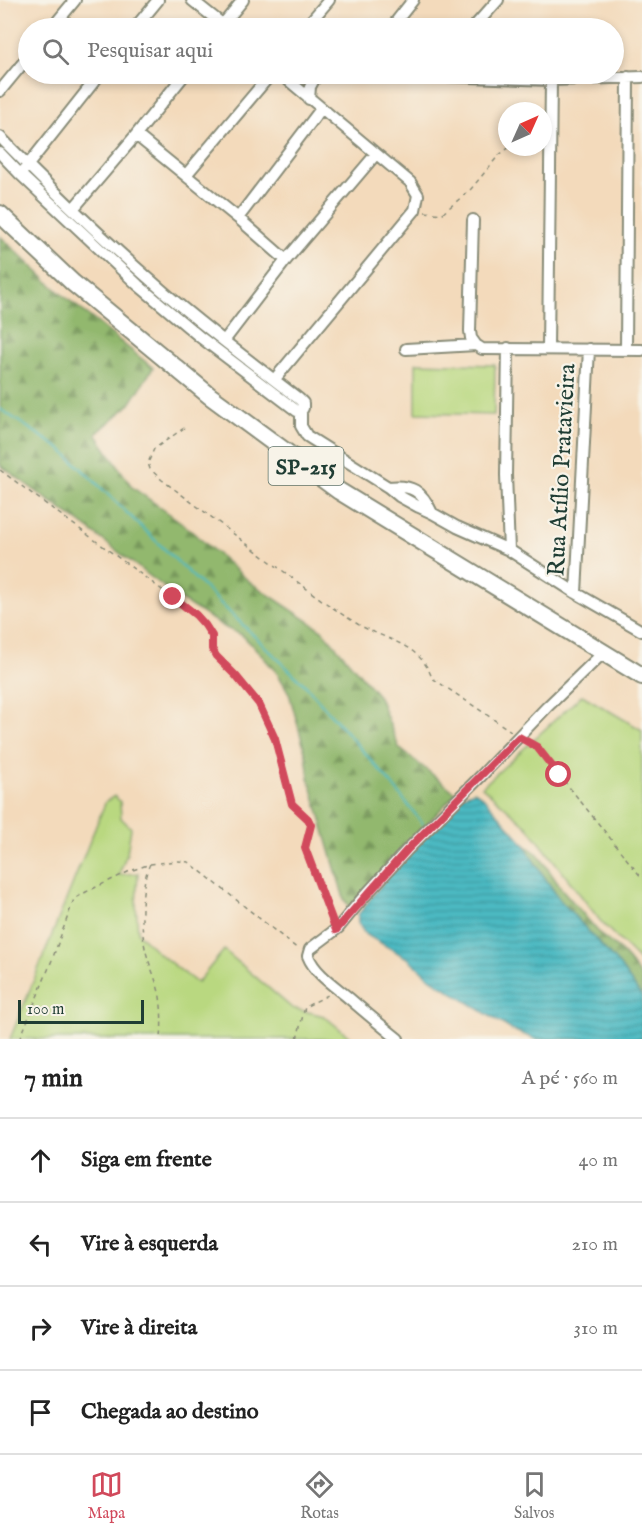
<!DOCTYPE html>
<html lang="pt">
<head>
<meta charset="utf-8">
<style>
  body { margin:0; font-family:"IM FELL English",serif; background:#f2f2f2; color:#222 }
  .compass { position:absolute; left:498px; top:102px; width:54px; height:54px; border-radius:50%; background:#fff; box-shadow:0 3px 9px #0003; rotate:45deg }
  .scale { position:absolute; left:18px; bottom:15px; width:126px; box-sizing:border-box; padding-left:6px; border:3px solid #1f3d34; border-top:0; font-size:16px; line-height:21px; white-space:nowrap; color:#1f3d34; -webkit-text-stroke:4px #f7f3e8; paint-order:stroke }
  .stop { position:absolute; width:18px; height:18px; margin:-14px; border:4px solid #d1495b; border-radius:50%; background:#fff }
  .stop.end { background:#d1495b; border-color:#fff; box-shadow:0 2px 6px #0008 }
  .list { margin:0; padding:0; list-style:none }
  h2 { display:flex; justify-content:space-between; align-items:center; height:78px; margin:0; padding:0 24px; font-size:26px }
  h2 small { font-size:20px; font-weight:400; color:#767676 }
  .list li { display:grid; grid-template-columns:39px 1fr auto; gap:18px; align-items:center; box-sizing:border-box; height:84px; padding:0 24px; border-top:2px solid #e0e0e0 }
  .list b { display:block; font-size:22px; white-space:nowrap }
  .list em { font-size:20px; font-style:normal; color:#767676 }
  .icon { flex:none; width:33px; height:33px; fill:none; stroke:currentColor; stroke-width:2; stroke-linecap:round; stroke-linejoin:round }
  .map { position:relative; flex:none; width:642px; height:1039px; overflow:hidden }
  .search { position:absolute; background:#fff; box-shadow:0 3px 9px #0003; left:18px; right:18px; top:18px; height:66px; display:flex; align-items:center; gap:15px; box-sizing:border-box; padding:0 21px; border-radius:33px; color:#767676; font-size:22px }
  .sheet { height:414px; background:#fff }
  nav { display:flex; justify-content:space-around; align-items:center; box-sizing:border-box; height:84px; border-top:2px solid #e0e0e0; background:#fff; font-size:16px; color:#767676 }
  nav a { display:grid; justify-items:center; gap:3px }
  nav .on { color:#d1495b }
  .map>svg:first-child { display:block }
</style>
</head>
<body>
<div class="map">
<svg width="642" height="1039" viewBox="0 0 642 1039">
  <defs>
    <pattern id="forest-firs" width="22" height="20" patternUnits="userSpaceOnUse" patternTransform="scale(1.5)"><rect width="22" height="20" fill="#92b86e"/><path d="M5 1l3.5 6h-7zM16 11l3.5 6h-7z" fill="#77975b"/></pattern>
    <pattern id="water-rules" width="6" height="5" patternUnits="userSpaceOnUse" patternTransform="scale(1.5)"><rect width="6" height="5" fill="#4bb9c2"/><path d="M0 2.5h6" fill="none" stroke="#3e989e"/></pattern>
  </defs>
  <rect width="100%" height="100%" fill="#f7f3e8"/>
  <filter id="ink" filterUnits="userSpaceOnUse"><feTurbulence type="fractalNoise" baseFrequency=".0167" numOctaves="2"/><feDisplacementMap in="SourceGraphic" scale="12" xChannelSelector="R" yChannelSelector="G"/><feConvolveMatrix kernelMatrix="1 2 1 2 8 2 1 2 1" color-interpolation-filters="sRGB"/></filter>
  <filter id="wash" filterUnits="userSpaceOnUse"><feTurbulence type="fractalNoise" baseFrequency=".008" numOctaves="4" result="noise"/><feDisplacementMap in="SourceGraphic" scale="24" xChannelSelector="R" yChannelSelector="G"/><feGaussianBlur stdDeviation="1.35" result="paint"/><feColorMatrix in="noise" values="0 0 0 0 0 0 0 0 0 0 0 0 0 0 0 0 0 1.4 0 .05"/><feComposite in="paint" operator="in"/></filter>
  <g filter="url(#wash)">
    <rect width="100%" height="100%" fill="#f3dabb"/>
    <path fill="#b9d880" stroke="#6c8a5a" stroke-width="1.5" d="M416 363 495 365 494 415 416 413Z
      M582 695 642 730V963L602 923 527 826 482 787Z
      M115 796 120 802 121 818 131 828 127 853 119 875 138 873 136 905 138 933 157 952 197 983 224 950 292 1008 324 1016 352 1039H10L106 801Z"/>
    <path fill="url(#forest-firs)" stroke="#587a51" stroke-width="1.5" d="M0 236 58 291 153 368 130 404 96 434 132 487 182 523 251 583 322 630 379 697 399 748 456 793 349 907 344 899 309 778 306 755 289 693 278 674 257 650 242 635 226 628 181 600 87 528 0 465Z
      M525 845 538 854 561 888 602 936 622 952 642 978V997L620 966 559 899 535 863Z"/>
    <path fill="url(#water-rules)" stroke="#357b7b" stroke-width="1.5" d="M474 791 482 796 525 845 535 863 559 899 620 966 642 997V1039H536L512 1030 431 979 409 959 365 934 358 923V915L395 867 462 796Z"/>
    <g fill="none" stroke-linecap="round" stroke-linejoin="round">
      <path stroke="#4bb9c2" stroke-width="2" d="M0 409 62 450 307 687 390 782 423 824"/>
    </g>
  </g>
  <g filter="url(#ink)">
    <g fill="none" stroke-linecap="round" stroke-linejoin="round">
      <g stroke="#898c78" stroke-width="14">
        <path id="minor" d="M192 0 227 28
          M52 28 75 0
          M135 28 158 0
          M220 28 243 0
          M305 28 329 0
          M391 28 413 0
          M473 28 498 0
          M390 74 551 80 642 77
          M0 91 28 57
          M309 99 310 87 317 74
          M136 135 238 218 286 260
          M0 137C50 188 102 238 156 285 201 325 251 362 299 399L303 403V408L301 411H297L200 337 138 285 20 174 0 153
          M24 170 100 74
          M186 175 271 74
          M73 209 136 135 185 74
          M238 218 321 109
          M473 220 470 331 471 338 476 345
          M224 341 286 260 376 154
          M508 348 506 475 509 550
          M406 349 476 345 482 349 642 350
          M548 349 551 80
          M626 350 628 77
          M274 380 415 210 418 195 410 182 282 75
          M301 411V426L307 436 388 487 399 496 419 507 432 513 457 527 509 550 576 593 642 631
          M388 487C412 484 422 491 432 513
          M576 593 589 349
          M398 1039C382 1026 366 1013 350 999 336 987 315 974 308 956L310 949 338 928 361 900 407 850 481 776 547 707 603 653"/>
      </g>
      <g stroke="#898c78" stroke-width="20">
        <path id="trunk" d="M0 214 73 283 210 396 339 491 642 676"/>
      </g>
      <path stroke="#898c78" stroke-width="1.5" stroke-dasharray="4.5 4.5" stroke-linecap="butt" d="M425 212 442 214 471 189 499 155 510 147
        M184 428 154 449 148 463 150 469 162 480C201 509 240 539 279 568 306 588 332 609 361 626 389 641 420 644 432 678L511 731
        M0 470 196 615 205 625 212 636V649L216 656 236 676 259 704 275 739 293 804 308 819 311 825 305 848 332 919
        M527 742 537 747 642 878
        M150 864C140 884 140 930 146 952 150 967 157 981 160 997 162 1011 162 1025 161 1039
        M20 1039 52 960 74 899 86 892 130 871 150 864 178 861 189 862 299 950
        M297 1039 305 1007 328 995"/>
      <use href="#minor" stroke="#fff" stroke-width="10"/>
      <use href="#trunk" stroke="#fff" stroke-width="16"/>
    </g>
  </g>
  <g fill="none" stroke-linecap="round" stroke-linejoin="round" filter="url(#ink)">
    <path stroke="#d1495b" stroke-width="8" d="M173 597 196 615 205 625 212 636V649L216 656 236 676 259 704 275 739 292 804 308 819 311 825 305 848 336 930 407 850 519 737 537 747 559 775"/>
  </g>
  <g text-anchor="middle" stroke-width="4.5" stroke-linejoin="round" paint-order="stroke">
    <rect fill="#f7f3e8" stroke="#60746a" stroke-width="1.5" x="268.5" y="447" width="75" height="38" rx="4.5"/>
    <g font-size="22" font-weight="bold" fill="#1f3d34">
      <text x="306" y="474">SP-215</text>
    </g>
    <g font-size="24" fill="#1f3d34" stroke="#f7f3e8">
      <text transform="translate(561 470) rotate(-87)" y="8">Rua Atílio Pratavieira</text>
    </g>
  </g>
</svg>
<svg class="compass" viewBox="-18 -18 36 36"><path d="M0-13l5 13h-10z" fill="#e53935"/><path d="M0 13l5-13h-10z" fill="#767676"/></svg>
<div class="scale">100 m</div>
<div class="stop" style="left:559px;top:775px"></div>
<div class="stop end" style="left:173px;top:597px"></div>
<div class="search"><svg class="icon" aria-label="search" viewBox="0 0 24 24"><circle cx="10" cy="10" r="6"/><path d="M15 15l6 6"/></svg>Pesquisar aqui</div>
</div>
<section class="sheet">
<h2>7 min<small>A pé · 560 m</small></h2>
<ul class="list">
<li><svg class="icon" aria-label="ahead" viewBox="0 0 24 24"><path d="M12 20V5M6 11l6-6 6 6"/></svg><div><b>Siga em frente</b></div><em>40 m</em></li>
<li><svg class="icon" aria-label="left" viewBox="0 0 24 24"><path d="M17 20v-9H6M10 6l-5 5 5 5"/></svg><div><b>Vire à esquerda</b></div><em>210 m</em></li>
<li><svg class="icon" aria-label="right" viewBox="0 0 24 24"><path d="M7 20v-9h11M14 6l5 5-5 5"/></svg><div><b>Vire à direita</b></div><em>310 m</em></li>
<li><svg class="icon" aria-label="arrive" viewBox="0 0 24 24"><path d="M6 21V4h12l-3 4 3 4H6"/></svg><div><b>Chegada ao destino</b></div></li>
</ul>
</section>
<nav>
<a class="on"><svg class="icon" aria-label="map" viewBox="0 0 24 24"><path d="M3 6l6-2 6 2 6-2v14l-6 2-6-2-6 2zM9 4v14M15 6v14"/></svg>Mapa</a>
<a><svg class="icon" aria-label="directions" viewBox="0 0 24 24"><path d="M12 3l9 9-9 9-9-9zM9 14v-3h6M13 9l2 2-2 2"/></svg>Rotas</a>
<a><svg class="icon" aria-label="saved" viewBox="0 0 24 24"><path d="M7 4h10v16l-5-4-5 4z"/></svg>Salvos</a>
</nav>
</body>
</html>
